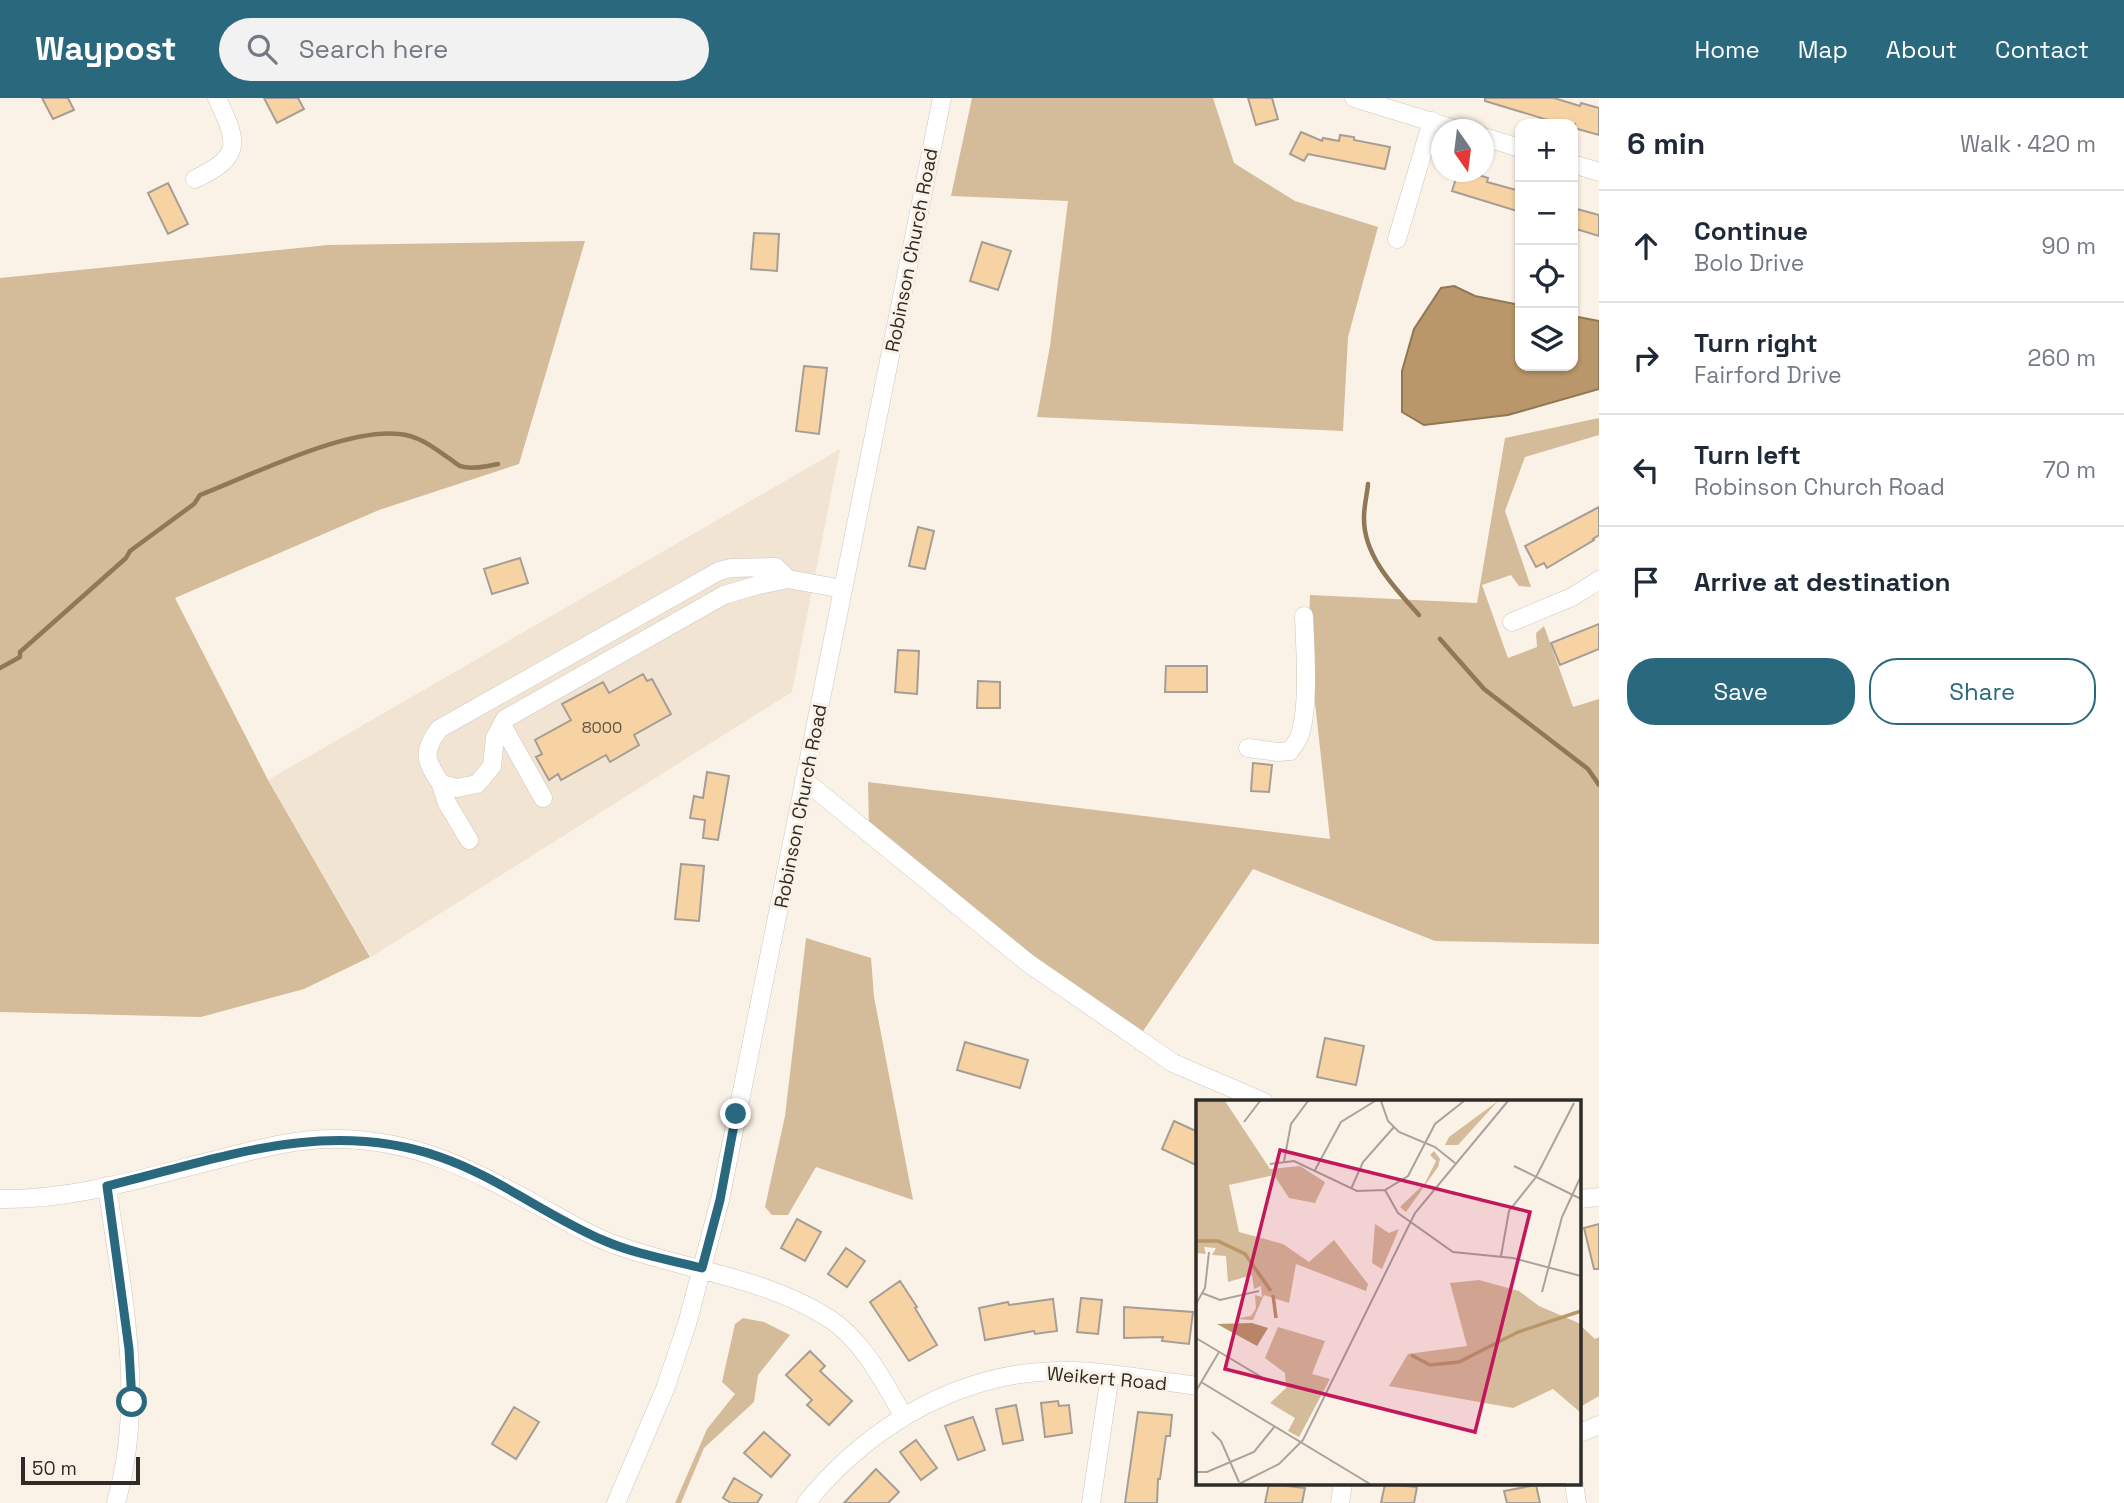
<!DOCTYPE html>
<html lang="en">
<head>
<meta charset="utf-8">
<style>
  body { margin:0; font-family:"Space Grotesk",sans-serif; background:#f2f2f3; color:#1f2937 }
  .controls { position:absolute; right:21px; top:21px; display:grid; overflow:hidden; border-radius:14px; box-shadow:0 2px 5px #0004 }
  .controls button { width:63px; height:63px; display:grid; place-items:center; padding:0; border:0; border-bottom:2px solid #e0e1e3; background:#fff; color:#1f2937; font:35px sans-serif }
  .compass { position:absolute; left:1431px; top:21px; width:63px; height:63px; border-radius:50%; background:#fff; box-shadow:0 2px 5px #0004; rotate:166deg }
  .scale { position:absolute; left:21px; bottom:18px; width:119px; box-sizing:border-box; padding-left:7px; border:4px solid #2f2c28; border-top:0; font-size:19px; line-height:24px; white-space:nowrap; color:#2f2c28; -webkit-text-stroke:5px #fbf2e7; paint-order:stroke }
  .stop { position:absolute; width:21px; height:21px; margin:-16px; border:5px solid #2a687e; border-radius:50%; background:#fff }
  .stop.end { background:#2a687e; border-color:#fff; box-shadow:0 2px 7px #0008 }
  .list { margin:0; padding:0; list-style:none }
  h2 { display:flex; justify-content:space-between; align-items:center; height:91px; margin:0; padding:0 28px; font-size:30px }
  h2 small { font-size:23px; font-weight:400; color:#747a83 }
  .list li { display:grid; grid-template-columns:46px 1fr auto; gap:21px; align-items:center; box-sizing:border-box; height:112px; padding:0 28px; border-top:2px solid #e0e1e3 }
  .list b { display:block; font-size:26px; white-space:nowrap }
  .list p { margin:0; font-size:23px; white-space:nowrap; color:#747a83 }
  .list em { font-size:23px; font-style:normal; color:#747a83 }
  .actions { display:flex; gap:14px; padding:21px 28px }
  .actions a { flex:1; padding:16px 0; border:2px solid #2a687e; border-radius:28px; text-align:center; font-size:24px; color:#2a687e }
  .actions .main { background:#2a687e; color:#fff }
  .icon { flex:none; width:38px; height:38px; fill:none; stroke:currentColor; stroke-width:2; stroke-linecap:round; stroke-linejoin:round }
  .map { position:relative; flex:none; width:1599px; height:1405px; overflow:hidden }
  header { display:flex; align-items:center; gap:42px; box-sizing:border-box; height:98px; padding:0 35px; background:#2a687e; color:#fff }
  header strong { font-size:33px }
  nav { display:flex; gap:38px; margin-inline-start:auto; font-size:24px }
  .search { width:490px; height:63px; background:#f2f2f3; display:flex; align-items:center; gap:18px; box-sizing:border-box; padding:0 24px; border-radius:38px; color:#747a83; font-size:26px }
  main { display:flex }
  aside { flex:1; background:#fff }
  .map>svg:first-child { display:block }
</style>
</head>
<body>
<header>
<strong>Waypost</strong>
<div class="search"><svg class="icon" aria-label="search" viewBox="0 0 24 24"><circle cx="10" cy="10" r="6"/><path d="M15 15l6 6"/></svg>Search here</div>
<nav><a>Home</a><a>Map</a><a>About</a><a>Contact</a></nav>
</header>
<main>
<div class="map">
<svg width="1599" height="1405" viewBox="0 0 1599 1405">
  <rect width="100%" height="100%" fill="#fbf2e7"/>
  <path fill="#f2e4d3" d="M840 351 792 594 371 859 268 682Z"/>
  <path fill="#d4bb9a" d="M972 0H1213L1234 65 1295 103 1378 129 1348 239 1343 333 1037 319 1050 248 1068 103 951 98Z
    M585 143 519 366 379 412 175 500 268 682 370 859 304 891 201 919 0 914V180L328 147Z
    M1599 320V337L1525 359 1505 413 1531 489 1519 488 1511 477 1482 487 1508 560 1537 549 1536 535 1544 528 1573 609 1599 601V846L1435 843 1253 771 1137 942 869 730 868 684 1330 741 1308 541 1310 497 1477 505 1505 340Z
    M806 840 871 860 874 899 913 1102 816 1069 788 1117H772L765 1109 785 1018Z
    M743 1220 764 1224 790 1237 758 1277 754 1304 704 1350 681 1405H675L707 1331 735 1296 722 1284 735 1226Z
    M1580 1227 1595 1241 1599 1239V1298L1580 1309Z"/>
  <path fill="#b9976a" stroke="#907756" stroke-width="2" d="M1454 188 1475 198 1520 207V268H1573V218L1599 223V291L1508 317 1424 327 1402 314V273L1414 231 1441 190Z"/>
  <g fill="none" stroke-linecap="round" stroke-linejoin="round">
    <path stroke="#907756" stroke-width="4.5" d="M1368 386C1367 397 1364 408 1364 419 1363 458 1395 490 1419 517
      M1440 541 1484 591 1588 671 1599 687
      M0 570 20 559V554L126 460 130 453 194 406 200 397C252 377 345 330 399 336 417 337 433 349 447 359 451 361 456 366 460 368 472 372 486 368 498 366"/>
  </g>
  <path fill="#f7d3a4" stroke="#a69e94" stroke-width="2" d="M42 0H68L74 12 53 21Z
    M264 0H298L304 11 277 25Z
    M1248 0H1272L1278 21 1256 27Z
    M1485 0H1554L1580 8 1581 5 1599 10V37L1574 30 1575 26H1561L1485 3Z
    M1301 34 1322 43 1323 40 1339 43 1340 37 1354 39V42L1390 49 1385 71 1308 56 1304 63 1290 56Z
    M1458 74H1469L1488 80 1487 84 1520 93 1517 113 1452 93Z
    M168 85 188 126 168 136 148 95Z
    M1577 111 1599 117V138L1573 130Z
    M754 135 779 136 777 173 751 171Z
    M982 144 1011 153 998 192 970 183Z
    M804 268 827 270 819 336 796 333Z
    M1599 409V437L1593 441 1594 442 1547 470 1544 465 1536 469 1525 448Z
    M918 429 934 433 925 471 909 468Z
    M520 460 528 485 492 496 484 471Z
    M1599 526V551L1560 567 1551 545Z
    M898 552 919 553 917 596 895 594Z
    M1166 568H1207V594H1165Z
    M643 576 647 583 652 581 671 616 634 637 639 647 610 664 606 657 561 682 558 676 549 682 536 659 542 656 535 642 571 622 562 606 603 584 609 595Z
    M978 583 1000 584V610H977Z
    M1253 665 1272 667 1269 694 1251 693Z
    M707 674 729 678 718 742 703 740 705 722 690 720 694 698 703 700Z
    M681 766 704 768 699 823 675 821Z
    M1325 940 1364 948 1356 987 1317 979Z
    M965 944 1028 962 1020 990 957 972Z
    M1174 1023 1198 1034V1068L1162 1051Z
    M797 1121 821 1134 805 1163 781 1150Z
    M1599 1126V1171H1594L1584 1130Z
    M846 1150 865 1163 847 1189 828 1176Z
    M900 1183 917 1209 915 1210 937 1247 909 1263 870 1204Z
    M1081 1200 1102 1202 1098 1236 1077 1234Z
    M1053 1201 1057 1233 1035 1236 1034 1233 985 1242 979 1210 1008 1204 1009 1207Z
    M1124 1209 1193 1214 1189 1246 1162 1243 1163 1239 1124 1240Z
    M810 1253 825 1268 820 1273 852 1303 829 1327 807 1307 812 1302 786 1277Z
    M1058 1303 1059 1308 1069 1307 1072 1335 1045 1339 1041 1305Z
    M1016 1307 1023 1342 1003 1346 996 1311Z
    M514 1309 539 1324 516 1361 492 1346Z
    M1138 1314 1172 1317 1170 1338H1166L1160 1381H1158L1157 1405H1125Z
    M973 1319 985 1352 958 1362 945 1328Z
    M764 1334 790 1357 771 1379 744 1355Z
    M916 1342 937 1370 921 1382 900 1354Z
    M876 1371 899 1394 888 1405H844Z
    M734 1380 762 1397 757 1405H731L723 1400Z
    M1269 1386 1305 1390 1302 1405H1265Z
    M1385 1386 1417 1389 1414 1405H1381Z
    M1536 1387 1540 1405H1507L1504 1393Z"/>
  <g fill="none" stroke-linecap="round" stroke-linejoin="round">
    <g stroke="#cec6bb" stroke-width="19">
      <path id="minor" d="M1354 0 1458 32
        M1484 39 1520 50
        M1573 66 1599 74
        M195 81C243 58 238 45 217 0
        M1397 141 1432 23
        M788 481 776 469 731 470 719 473 439 631C421 655 426 663 441 686L457 690 477 686 492 668 495 640 505 621 724 497 758 487 788 481 843 491
        M1512 524 1572 499 1599 482
        M502 627 543 700
        M1248 650 1278 654 1290 653C1293 648 1297 644 1299 639 1310 611 1305 549 1304 518
        M804 682 1028 865 1173 965 1264 1004
        M441 686 447 705 469 742
        M107 1088C122 1195 146 1299 116 1405
        M0 1101C76 1102 150 1078 223 1060 259 1051 295 1041 332 1041 417 1040 478 1075 550 1114 571 1126 593 1139 616 1147 688 1173 765 1179 830 1221 864 1244 883 1283 903 1317
        M1580 1101 1599 1099
        M1580 1335 1599 1327
        M1574 1386 1577 1405
        M616 1405 665 1291 687 1226 720 1102 942 0
        M806 1405C871 1325 966 1270 1072 1273 1114 1274 1156 1283 1198 1288
        M1091 1405 1110 1277
        M1340 1405 1343 1386"/>
    </g>
    <use href="#minor" stroke="#fff" stroke-width="18"/>
  </g>
  <g fill="none" stroke-linecap="round" stroke-linejoin="round">
    <path stroke="#2a687e" stroke-width="9" d="M132 1304 129 1251 107 1088C219 1061 325 1019 440 1059 498 1079 548 1119 605 1143 635 1156 670 1162 702 1170L720 1102 736 1016"/>
  </g>
  <g text-anchor="middle" stroke-width="6" stroke-linejoin="round" paint-order="stroke">
    <g font-size="16" fill="#615647">
      <text x="602" y="635">8000</text>
    </g>
    <g font-size="19" fill="#2f2c28" stroke="#fbf2e7">
      <text transform="translate(911 152) rotate(-79)" y="7">Robinson Church Road</text>
      <text transform="translate(800 708) rotate(-79)" y="7">Robinson Church Road</text>
      <text transform="translate(1107 1280) rotate(5)" y="7">Weikert Road</text>
    </g>
  </g>
  <g transform="translate(1196 1002)">
    <rect width="385" height="385" fill="#fbf2e7"/>
    <path d="M0 1H29L74 69 104 66 129 82 119 103 93 98 78 75 33 85 43 132 87 144 113 162 138 140 172 184 170 191 100 164 93 203 68 195 57 220 39 219 55 216 60 208 59 195 66 197 65 186 58 189 56 175 32 182 30 156 16 155 20 148 8 147 10 154 0 153ZM302 1 262 45H249L253 37ZM238 51 244 59 242 67 210 112 204 107 229 83 240 61 234 55ZM179 124 193 133 203 129 186 169 176 163ZM283 180 323 191 343 206 385 224V313L357 289 317 308 193 286 212 254 271 246 254 183ZM82 227 129 241 116 274 134 279 103 337 92 331 99 318 74 303 90 288 89 273 69 258Z" fill="#d4bb9a"/>
    <path d="M56 223 72 228 61 246 21 224Z" fill="#b9976a"/>
    <path fill="none" stroke="#b9976a" stroke-width="3.5" d="M0 141H22L49 154 75 191M77 195 80 218M215 255 234 265 263 262 322 232 385 211"/>
    <path fill="none" stroke="#a9a39b" stroke-width="2" d="M185 1 192 21 203 32 239 47 259 63M48 22 64 1M88 61 95 24 112 1M74 64 98 61 161 91 189 90 212 76 239 24 268 1M318 66 385 99M119 70 145 22 179 1M155 89 167 62 198 27M189 90 202 113 257 152 317 158 385 176M305 156 313 111 340 77 378 3M346 192 366 117 385 76M6 193 24 200 63 191M0 204 9 188 13 152M0 238 72 281M5 282 174 384M0 291 23 252M16 332 25 341 43 382M0 372H11L58 352 79 326M43 384 83 364 107 340 219 113 312 1M316 384H370"/>
    <path fill="#c2185b" fill-opacity="0.15" stroke="#c2185b" stroke-width="3.5" d="M84 50 334 112 279 332 29 269Z"/>
    <rect width="385" height="385" fill="none" stroke="#2f2c28" stroke-width="3.5"/>
  </g>
</svg>
<div class="controls">
<button>+</button>
<button>−</button>
<button><svg class="icon" aria-label="locate" viewBox="0 0 24 24"><circle cx="12" cy="12" r="6"/><path d="M12 2v4M12 18v4M2 12h4M18 12h4"/></svg></button>
<button><svg class="icon" aria-label="layers" viewBox="0 0 24 24"><path d="M12 4l9 5-9 5-9-5zM3 14l9 5 9-5"/></svg></button>
</div>
<svg class="compass" viewBox="-18 -18 36 36"><path d="M0-13l5 13h-10z" fill="#e53935"/><path d="M0 13l5-13h-10z" fill="#747a83"/></svg>
<div class="scale">50 m</div>
<div class="stop" style="left:132px;top:1304px"></div>
<div class="stop end" style="left:736px;top:1016px"></div>
</div>
<aside>
<h2>6 min<small>Walk · 420 m</small></h2>
<ul class="list">
<li><svg class="icon" aria-label="ahead" viewBox="0 0 24 24"><path d="M12 20V5M6 11l6-6 6 6"/></svg><div><b>Continue</b><p>Bolo Drive</p></div><em>90 m</em></li>
<li><svg class="icon" aria-label="right" viewBox="0 0 24 24"><path d="M7 20v-9h11M14 6l5 5-5 5"/></svg><div><b>Turn right</b><p>Fairford Drive</p></div><em>260 m</em></li>
<li><svg class="icon" aria-label="left" viewBox="0 0 24 24"><path d="M17 20v-9H6M10 6l-5 5 5 5"/></svg><div><b>Turn left</b><p>Robinson Church Road</p></div><em>70 m</em></li>
<li><svg class="icon" aria-label="arrive" viewBox="0 0 24 24"><path d="M6 21V4h12l-3 4 3 4H6"/></svg><div><b>Arrive at destination</b></div></li>
</ul>
<div class="actions"><a class="main">Save</a><a>Share</a></div>
</aside>
</main>
</body>
</html>
